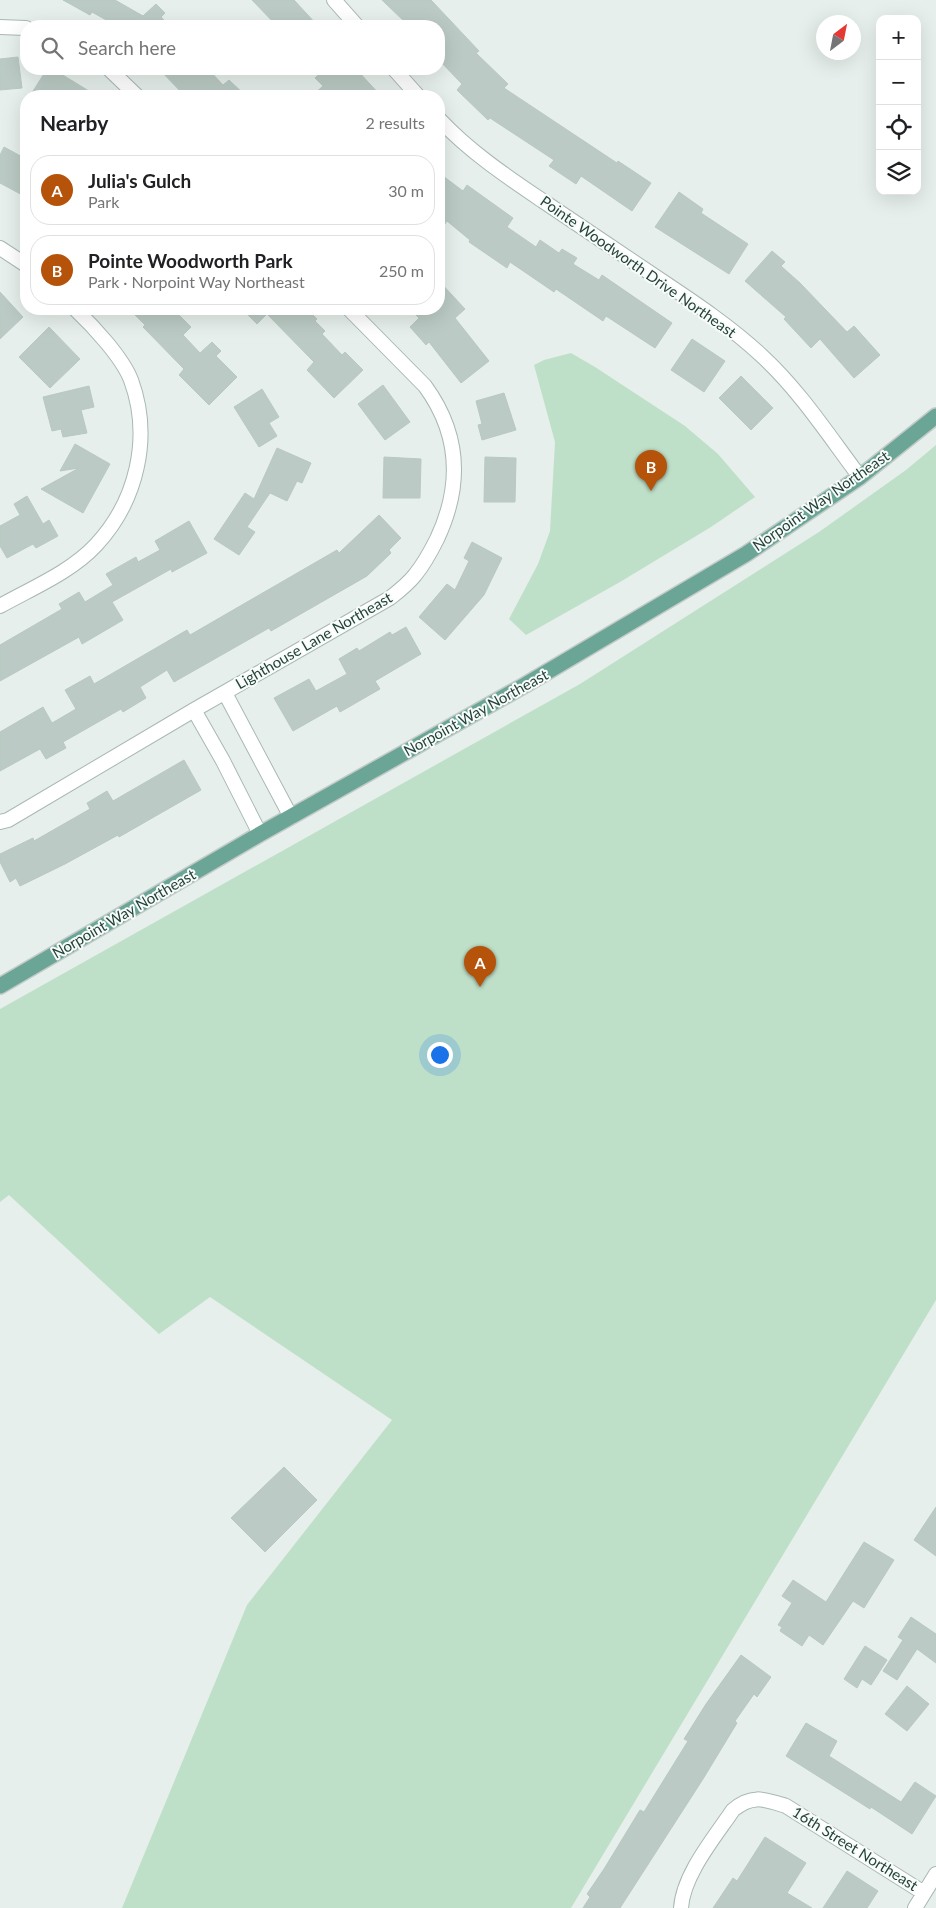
<!DOCTYPE html>
<html lang="en">
<head>
<meta charset="utf-8">
<style>
  body { margin:0; font-family:Lato,sans-serif; background:#f2f2f2; color:#202124 }
  .controls { position:absolute; right:15px; top:15px; display:grid; overflow:hidden; border-radius:10px; box-shadow:0 5px 20px #0002 }
  .controls button { width:45px; height:45px; display:grid; place-items:center; padding:0; border:0; border-bottom:1px solid #e0e0e0; background:#fff; color:#202124; font:25px sans-serif }
  .compass { position:absolute; left:816px; top:15px; width:45px; height:45px; border-radius:50%; background:#fff; box-shadow:0 5px 20px #0002; rotate:32deg }
  .you { position:absolute; left:439px; top:1054px; width:18px; height:18px; margin:-12px; border:4px solid #fff; border-radius:50%; background:#1a73e8; box-shadow:0 0 0 8px #1a73e833 }
  .badge { display:grid; place-items:center; width:32px; height:32px; border-radius:50%; background:#b45309; color:#fff; font-size:16px; font-weight:700 }
  .pin { position:absolute; translate:-50% -41px; filter:drop-shadow(0 1px 2px #0008) }
  .pin::after { content:''; position:absolute; top:26px; width:18px; height:15px; background:inherit; clip-path:polygon(0 0,100% 0,50% 100%) }
  .list { margin:0; padding:0; list-style:none }
  h2 { display:flex; justify-content:space-between; align-items:center; height:65px; margin:0; padding:0 20px; font-size:21px }
  h2 small { font-size:16px; font-weight:400; color:#757577 }
  .list li { display:grid; grid-template-columns:32px 1fr auto; gap:15px; align-items:center; box-sizing:border-box; height:70px; margin:0 10px 10px; padding:0 10px; border:1px solid #e0e0e0; border-radius:20px }
  .list b { display:block; font-size:19px; white-space:nowrap }
  .list p { margin:0; font-size:16px; white-space:nowrap; color:#757577 }
  .list em { font-size:16px; font-style:normal; color:#757577 }
  .icon { flex:none; width:28px; height:28px; fill:none; stroke:currentColor; stroke-width:2; stroke-linecap:round; stroke-linejoin:round }
  .map { position:relative; flex:none; width:936px; height:1908px; overflow:hidden }
  .search { position:absolute; background:#fff; box-shadow:0 5px 20px #0002; left:20px; top:20px; width:425px; height:55px; display:flex; align-items:center; gap:12px; box-sizing:border-box; padding:0 18px; border-radius:20px; color:#757577; font-size:19px }
  .panel { position:absolute; background:#fff; box-shadow:0 5px 20px #0002; left:20px; top:90px; width:425px; height:225px; border-radius:20px }
  .map>svg:first-child { display:block }
</style>
</head>
<body>
<div class="map">
<svg width="936" height="1908" viewBox="0 0 936 1908">
  <rect width="100%" height="100%" fill="#e6efeb"/>
  <path fill="#bfe0c8" d="M571 353 595 367 685 426 718 454 755 497 711 527 620 582 526 635 509 619 538 564 550 531 555 442 534 365 544 360Z
    M936 445V1300L571 1908H122L247 1605 392 1420 210 1297 159 1334 9 1195 0 1202V1009L580 684 819 532 906 470Z"/>
  <path fill="#bbcac4" stroke="#b8c9c2" d="M63 0H115L143 16 156 4 165 13 161 17 170 26H117L92 12 90 15Z
    M252 0H294L318 26H277Z
    M382 0H431L479 51 476 53 508 84 504 88 617 163 618 161 651 183 632 211 581 176 576 184 549 166 554 160 490 118 488 120 457 90 462 84 439 60V26H409Z
    M18 57 22 88 0 90V59Z
    M47 69H53L97 96H30Z
    M159 69H208L223 85 229 80 246 96H185Z
    M325 69H356L381 96H312L323 86 315 78Z
    M4 147 26 159V197L0 183V155Z
    M439 173 463 191 467 185 513 218 507 227 536 247 540 240 559 253 562 249 577 258 573 264 599 280 602 275 672 323 655 348 606 316 603 321 556 289 554 292 510 262 507 268 469 242 470 240 447 221 439 232Z
    M679 192 703 209 701 213 748 244 729 274 655 227Z
    M772 251 785 262 781 266 800 283 847 332 854 326 880 355 854 378 820 339 811 348 784 319 786 317 745 281Z
    M439 281 465 309 455 318 489 361 461 383 429 342 426 345 410 327 419 318 410 309H439Z
    M0 292 23 317 0 339Z
    M129 309H173L191 327 183 335 200 353 212 342 221 351 216 356 237 377 209 405 179 375 184 369 143 327 145 325Z
    M242 309H307L317 319 315 321 325 331 322 334 342 355 345 352 363 370 334 398 307 370 314 362 267 314 257 324Z
    M49 327 80 359 50 388 19 357Z
    M692 339 725 361 704 392 671 370Z
    M741 376 773 408 751 430 719 398Z
    M383 385 410 422 385 440 358 404Z
    M89 386 94 407 81 410 87 433 63 437 61 429 52 431 43 397Z
    M262 389 279 417 269 423 277 436 259 447 234 407Z
    M504 393 516 430 482 440 478 425 482 424 476 401Z
    M75 444 110 464 83 513 41 489 79 468 60 471Z
    M277 448 311 463 302 483 297 481 287 501 270 493 247 527 255 532 239 555 214 539 245 493 254 499Z
    M384 457 421 459 420 498H383Z
    M485 457 516 458 515 502H484Z
    M27 496 43 524 49 520 58 536 36 548 33 544 7 558 0 546V526L20 515 14 504Z
    M379 515 401 538 389 550 391 553 367 576 271 631 269 628 174 682 167 670 140 687 146 698 123 712 121 709 63 742 66 748 46 759 40 749 0 771V732L43 707 52 723 76 709 65 690 90 676 94 684 187 630 190 635 337 550 339 553Z
    M189 521 207 553 172 572 171 569 112 602 123 620 82 644 79 637 0 681V645L62 609 59 604 79 592 85 602 113 585 106 574 136 557 138 562 160 550 155 541Z
    M472 542 502 558 484 595 445 640 419 617 447 584 455 590 469 561 464 558Z
    M406 627 421 654 375 681 380 689 340 712 337 706 293 731 274 698 309 679 316 691 347 674 339 659 357 648 359 651 390 632 392 635Z
    M184 760 201 790 119 837 118 835 65 864 20 886 16 878 10 882 0 862V854L33 838 34 841 90 809 87 803 107 791 113 801Z
    M284 1467 317 1500 265 1552 231 1518Z
    M936 1507V1556L914 1540Z
    M864 1542 894 1560 864 1608 853 1601 823 1645 809 1635 802 1646 780 1631 782 1627 778 1625 792 1603 782 1596 793 1580 826 1602Z
    M911 1617 936 1634V1663L917 1649 897 1680 883 1671 903 1640 898 1637Z
    M865 1646 887 1660 871 1685 862 1679 857 1688 844 1679Z
    M741 1655 771 1677 757 1697 754 1694 735 1721 737 1723 703 1779 620 1908H583L590 1897 587 1894 604 1869 640 1810 644 1812 688 1741 684 1739 706 1704Z
    M907 1686 929 1704 907 1731 885 1714Z
    M806 1723 837 1741 829 1756 901 1802 915 1782 936 1796 912 1834 871 1807 870 1809 786 1756Z
    M765 1837 806 1863 787 1893 812 1908H713L733 1878 737 1881Z
    M847 1871 878 1891 867 1908H823Z"/>
  <g fill="none" stroke-linecap="round" stroke-linejoin="round">
    <g stroke="#a8b8b2" stroke-width="16">
      <path id="minor" d="M334 0 357 26
        M0 27 26 28
        M109 69 137 96
        M394 69 418 96
        M439 119C470 152 506 176 543 201 582 227 620 253 659 279 695 303 731 327 762 356 800 391 829 436 860 477
        M0 248 26 265
        M0 606C32 588 71 572 96 545 137 501 152 437 131 380 122 357 93 326 75 309
        M225 693 291 817
        M194 710 223 761 260 834
        M0 822 8 820 194 710 390 598C399 591 408 584 415 575 424 564 431 551 437 539 462 486 460 434 425 386L349 309
        M681 1908C683 1875 714 1838 733 1810 752 1794 764 1799 786 1806L924 1893
        M915 1908 936 1874"/>
    </g>
    <g stroke="#c2cac8" stroke-width="18">
      <path id="primary" d="M0 986 260 834 525 685 746 554 860 477 936 416"/>
    </g>
    <use href="#minor" stroke="#fff" stroke-width="14"/>
    <use href="#primary" stroke="#6aa596" stroke-width="15"/>
  </g>
  <g text-anchor="middle" stroke-width="4" stroke-linejoin="round" paint-order="stroke">
    <g font-size="15" fill="#24423a" stroke="#f7fbf9">
      <text transform="translate(638 267) rotate(35)" y="5">Pointe Woodworth Drive Northeast</text>
      <text transform="translate(821 501) rotate(-35)" y="5">Norpoint Way Northeast</text>
      <text transform="translate(314 641) rotate(-30)" y="5">Lighthouse Lane Northeast</text>
      <text transform="translate(476 713) rotate(-29)" y="5">Norpoint Way Northeast</text>
      <text transform="translate(124 914) rotate(-30)" y="5">Norpoint Way Northeast</text>
      <text transform="translate(855 1849) rotate(32)" y="5">16th Street Northeast</text>
    </g>
  </g>
</svg>
<div class="controls">
<button>+</button>
<button>−</button>
<button><svg class="icon" aria-label="locate" viewBox="0 0 24 24"><circle cx="12" cy="12" r="6"/><path d="M12 2v4M12 18v4M2 12h4M18 12h4"/></svg></button>
<button><svg class="icon" aria-label="layers" viewBox="0 0 24 24"><path d="M12 4l9 5-9 5-9-5zM3 14l9 5 9-5"/></svg></button>
</div>
<svg class="compass" viewBox="-18 -18 36 36"><path d="M0-13l5 13h-10z" fill="#e53935"/><path d="M0 13l5-13h-10z" fill="#757577"/></svg>
<div class="you"></div>
<div class="pin badge" style="left:480px;top:987px">A</div>
<div class="pin badge" style="left:651px;top:491px">B</div>
<div class="search"><svg class="icon" aria-label="search" viewBox="0 0 24 24"><circle cx="10" cy="10" r="6"/><path d="M15 15l6 6"/></svg>Search here</div>
<section class="panel">
<h2>Nearby<small>2 results</small></h2>
<ul class="list">
<li><span class="badge">A</span><div><b>Julia's Gulch</b><p>Park</p></div><em>30 m</em></li>
<li><span class="badge">B</span><div><b>Pointe Woodworth Park</b><p>Park · Norpoint Way Northeast</p></div><em>250 m</em></li>
</ul>
</section>
</div>
</body>
</html>
